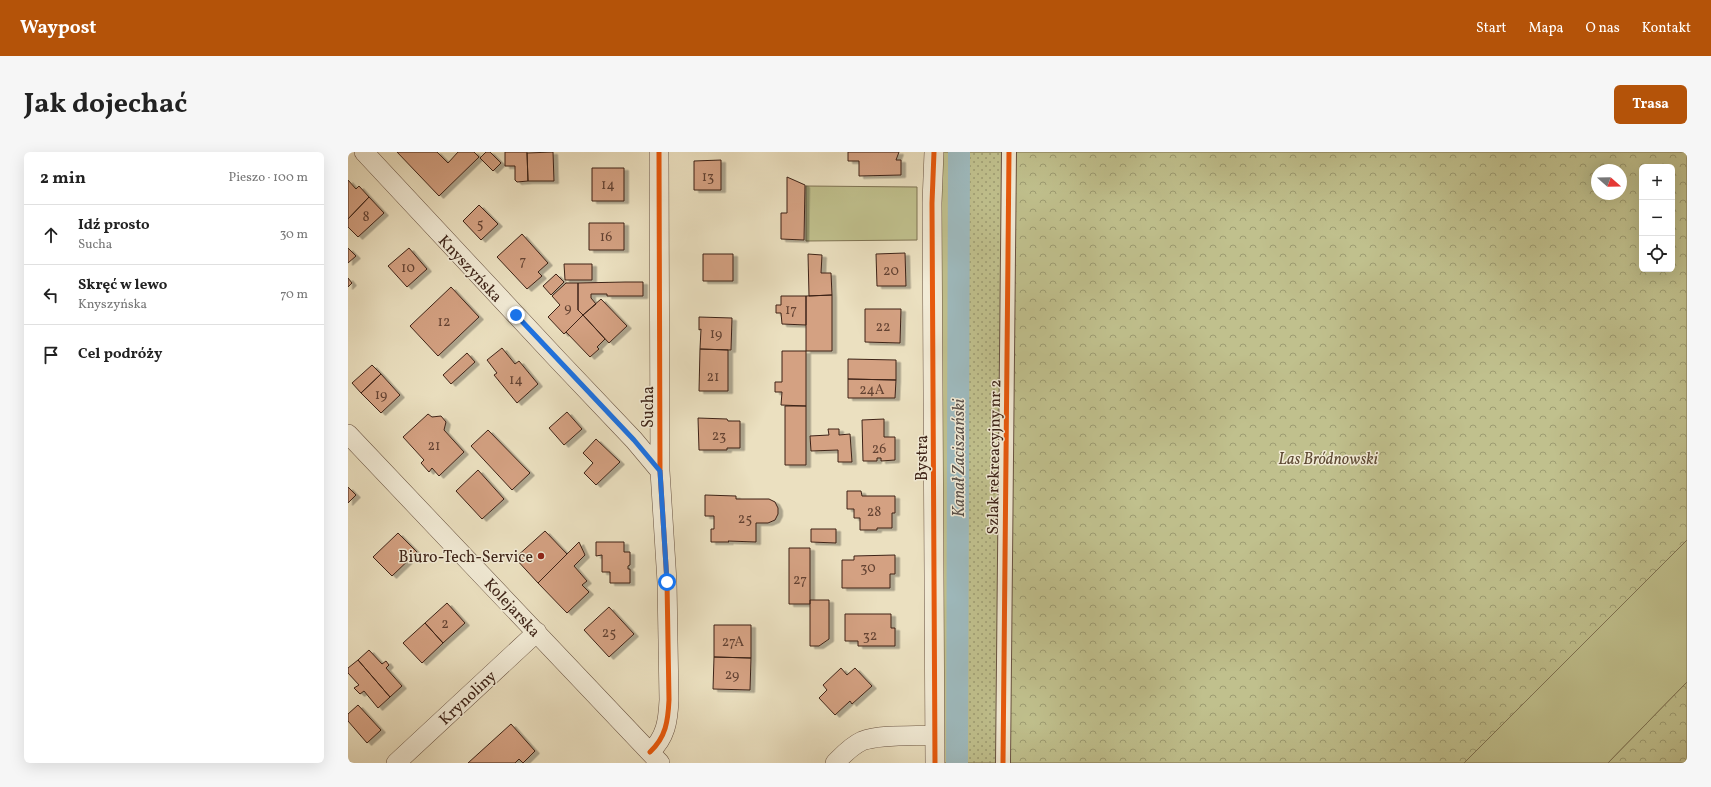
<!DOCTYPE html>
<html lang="pl">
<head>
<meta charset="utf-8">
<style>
  body { margin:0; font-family:Vollkorn,serif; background:#f6f6f6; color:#222 }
  .controls { position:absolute; right:12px; top:12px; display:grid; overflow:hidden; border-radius:6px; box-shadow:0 4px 16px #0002 }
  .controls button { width:36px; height:36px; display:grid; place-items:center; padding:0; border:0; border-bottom:1px solid #e0e0e0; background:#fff; color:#222; font:20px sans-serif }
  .compass { position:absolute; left:1243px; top:12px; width:36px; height:36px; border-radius:50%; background:#fff; box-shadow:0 4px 16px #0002; rotate:110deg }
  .stop { position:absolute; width:12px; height:12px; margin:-9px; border:3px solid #1a73e8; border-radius:50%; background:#fff }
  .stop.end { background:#1a73e8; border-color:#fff; box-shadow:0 1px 4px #0008 }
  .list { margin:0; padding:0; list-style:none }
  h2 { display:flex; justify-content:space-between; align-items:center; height:52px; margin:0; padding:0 16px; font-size:17px }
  h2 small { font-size:13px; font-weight:400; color:#767676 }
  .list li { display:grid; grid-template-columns:26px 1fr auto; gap:12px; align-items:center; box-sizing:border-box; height:60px; padding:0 16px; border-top:1px solid #e0e0e0 }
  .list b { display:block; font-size:15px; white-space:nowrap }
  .list p { margin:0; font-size:13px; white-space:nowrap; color:#767676 }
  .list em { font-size:13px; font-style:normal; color:#767676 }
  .icon { flex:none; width:22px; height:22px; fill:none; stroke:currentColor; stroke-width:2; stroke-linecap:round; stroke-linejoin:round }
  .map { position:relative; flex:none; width:1339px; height:611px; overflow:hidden; border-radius:6px }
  header { display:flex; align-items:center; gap:24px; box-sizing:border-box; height:56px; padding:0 20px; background:#b45309; color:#fff }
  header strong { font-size:19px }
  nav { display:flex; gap:22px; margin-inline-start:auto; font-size:14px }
  .intro { display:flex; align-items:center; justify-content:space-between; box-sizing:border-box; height:96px; padding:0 24px }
  h1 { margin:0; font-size:28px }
  .button { padding:10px 18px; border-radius:6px; background:#b45309; color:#fff; font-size:14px; font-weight:700 }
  main { display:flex; gap:24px; padding:0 24px }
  aside { flex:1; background:#fff; border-radius:6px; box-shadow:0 4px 16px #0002 }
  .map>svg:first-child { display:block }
</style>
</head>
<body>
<header>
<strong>Waypost</strong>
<nav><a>Start</a><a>Mapa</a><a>O nas</a><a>Kontakt</a></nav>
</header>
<div class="intro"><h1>Jak dojechać</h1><a class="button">Trasa</a></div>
<main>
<aside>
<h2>2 min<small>Pieszo · 100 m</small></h2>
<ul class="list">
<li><svg class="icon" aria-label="ahead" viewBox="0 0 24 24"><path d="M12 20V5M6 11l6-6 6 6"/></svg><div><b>Idź prosto</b><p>Sucha</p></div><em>30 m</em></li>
<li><svg class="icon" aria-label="left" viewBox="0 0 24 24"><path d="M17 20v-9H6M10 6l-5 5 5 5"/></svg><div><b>Skręć w lewo</b><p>Knyszyńska</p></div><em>70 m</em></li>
<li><svg class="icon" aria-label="arrive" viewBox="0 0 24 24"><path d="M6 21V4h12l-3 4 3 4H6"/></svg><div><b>Cel podróży</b></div></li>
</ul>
</aside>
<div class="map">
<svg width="1339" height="611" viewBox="0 0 1339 611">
  <defs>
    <pattern id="forest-crowns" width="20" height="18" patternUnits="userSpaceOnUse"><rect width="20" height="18" fill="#c0c08d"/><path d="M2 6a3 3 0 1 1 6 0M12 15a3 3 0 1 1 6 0" fill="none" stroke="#9d9c72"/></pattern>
    <pattern id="park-dots" width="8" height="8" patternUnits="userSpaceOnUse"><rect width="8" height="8" fill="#c0c08d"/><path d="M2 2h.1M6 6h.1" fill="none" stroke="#9d9c72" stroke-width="1.8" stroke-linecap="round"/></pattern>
    <filter id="shadow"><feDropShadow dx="4.5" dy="2.5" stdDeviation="0" flood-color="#0004"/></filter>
  </defs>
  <rect width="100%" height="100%" fill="#ebe0c0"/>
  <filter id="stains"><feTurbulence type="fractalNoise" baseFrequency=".005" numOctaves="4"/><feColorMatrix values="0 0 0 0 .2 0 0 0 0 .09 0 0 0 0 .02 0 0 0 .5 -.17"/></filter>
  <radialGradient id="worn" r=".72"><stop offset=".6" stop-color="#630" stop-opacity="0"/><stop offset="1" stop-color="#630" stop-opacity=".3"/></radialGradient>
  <path fill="#c0c08d" stroke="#7e7252" d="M593 0H608L605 611H595Z
    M458 34 569 35V88L458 89Z
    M1339 388V530L1260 611H1116Z"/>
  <path fill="url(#forest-crowns)" stroke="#7e7252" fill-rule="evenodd" d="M667 0H1339V388L1116 611H661ZM1294 15H1324V117H1294ZM1249 18H1273V42H1249Z
    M1339 530V611H1260Z"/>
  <path fill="url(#park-dots)" stroke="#7e7252" d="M614 0H667L661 611H612Z"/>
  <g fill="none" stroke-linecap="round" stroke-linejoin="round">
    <path stroke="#9ebabe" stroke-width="22" d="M609 611 611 0"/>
  </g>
  <path fill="#d4a182" stroke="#3d2317" filter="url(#shadow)" d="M49 0H89L100 11 110 0H126L131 5 91 44Z
    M138 0H142L153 11 145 19 132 6Z
    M157 0H179L180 29 169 30 167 28V14H157Z
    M205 0 206 29H180L179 1Z
    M500 0H551L548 8H553V23L511 24V9H500Z
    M373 8V38H346V9Z
    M244 16H276V49H244Z
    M439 25 457 33 456 88 433 87V61H439Z
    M0 28 8 37 11 34 21 45 0 67Z
    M21 45 36 61 10 85 0 75V67Z
    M131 53 150 72 133 88 115 69Z
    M241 71H276V98H241Z
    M174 82 200 111 190 120 194 124 179 137 149 105Z
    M0 96 8 104 0 111Z
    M61 96 79 117 59 135 40 114Z
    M557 101 558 134H529L528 102Z
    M355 102H385V129H355Z
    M460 102 474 103 473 121H483L484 143 461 144Z
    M216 112H244V128H217Z
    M208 122 216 130 203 143 195 134Z
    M0 126 4 131 0 135Z
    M277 130H295V144H259V142H243V146L248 152 235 163 230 158V131Z
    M218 131H230V158L235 163 216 182 200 165 212 153 204 144Z
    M103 135 131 165 90 204 62 174Z
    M484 143V199H458V144Z
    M433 144H458V173L434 172 433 161H428V153H433Z
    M253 147 279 174 261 191 235 163Z
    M517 157H553L552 191 517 190Z
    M235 163 257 187 249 195 251 197 242 205 218 180Z
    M351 165 384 166 383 198 352 197 353 177 351 178Z
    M154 196 167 212 171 209 190 232 169 251 146 223 149 221 139 208Z
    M352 197 380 198V239H351Z
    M434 199H458V254L433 253 434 240H427V230H434Z
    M119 201 127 210 103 232 95 223Z
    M500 207 548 208V228L500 227Z
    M24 213 33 222 13 241 4 231Z
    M33 222 52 243 33 261 13 241Z
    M500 227 548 228 547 246H500Z
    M437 254H458V313H437Z
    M219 260 234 277 216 293 201 276Z
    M80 262 84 265 93 264 98 270 96 278 116 300 91 324 84 316 81 320 73 311 76 308 55 285Z
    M350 266 379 267 380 269H392V296H379V298H351Z
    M536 267V285H547V308L533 309V306H529V309H515L514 268Z
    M480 277H491V283L502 282 504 310H490V298L463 299 462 284 481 283Z
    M140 278 182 321 164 338 123 294Z
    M248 287 272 310 248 333 236 321 245 311 235 301Z
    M130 318 156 347 134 367 108 339Z
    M0 335 8 343 0 351Z
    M499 339H513L514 344H547V361H544V376H529V378H512V366H506V357H499Z
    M357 343 388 344V347H421L427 350 430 356V362L427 368 420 371H408V390L380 389 381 390H363V377H366V364H357Z
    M463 377H488V391L463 390Z
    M197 379 219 402 190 431 167 406Z
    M50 381 69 400 44 424 25 405Z
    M231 390 237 403 226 414 239 429 234 433 241 440 219 461 190 431Z
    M248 390H276V400H282V413L280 414V417H282V431H262V420H254V403L248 404Z
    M441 396H462V452H441Z
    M547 403V422H542V436H494V408H506V404Z
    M462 448H481V487L471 494H462Z
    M99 451 117 471 95 491 77 471Z
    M261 455 286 482 261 505 236 478Z
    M497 462H543V476H547V494H510V489H497Z
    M77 471 95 491 74 511 55 491Z
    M366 473H403V506L366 505Z
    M21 498 34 512 38 509 41 513 38 516 54 534 42 545 10 508Z
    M366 505 403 506 402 538 365 537Z
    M10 508 42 545 30 556 16 539 12 542 6 536 11 533 0 521V516Z
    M493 516 499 523 507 516 524 534 504 552 502 549 487 563 471 546 479 538 475 533Z
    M10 553 33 578 19 591 0 569V562Z
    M163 572 187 599 175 611 171 607 167 611H120Z"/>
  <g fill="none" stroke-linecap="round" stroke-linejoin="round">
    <g stroke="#685241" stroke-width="16">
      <path id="pedestrian" d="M655 611 661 0"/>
    </g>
    <g stroke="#685241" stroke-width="20">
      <path id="minor" d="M16 0 210 208 286 288 312 319
        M586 0 584 51 587 611
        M0 282 312 611
        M302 600C318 585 320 569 321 548L319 430 312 319 311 0
        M48 611 189 480
        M487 611C495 603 503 594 514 589 532 582 566 584 586 583"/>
    </g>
    <use href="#pedestrian" stroke="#f2ebd6" stroke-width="14"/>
    <use href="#minor" stroke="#f2ebd6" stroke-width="19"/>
    <g stroke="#f2ebd6" stroke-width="8">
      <path id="cycleway" d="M586 0 584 51 587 611
        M302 600C318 585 320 569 321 548L319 430 312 319 311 0
        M655 611 661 0"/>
    </g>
    <use href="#cycleway" stroke="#e8590c" stroke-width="5"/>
  </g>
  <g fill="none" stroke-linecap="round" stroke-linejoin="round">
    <path stroke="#1a73e8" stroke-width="5" d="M168 163 286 288 312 319 319 430"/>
  </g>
  <circle fill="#8f2418" stroke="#f2ebd6" stroke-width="1.5" cx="193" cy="404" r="4"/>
  <g text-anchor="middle" stroke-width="3" stroke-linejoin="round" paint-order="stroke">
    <g font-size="14" fill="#634232">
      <text x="360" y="29">13</text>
      <text x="260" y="37">14</text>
      <text x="18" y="69">8</text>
      <text x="132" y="76">5</text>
      <text x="258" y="89">16</text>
      <text x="175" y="113">7</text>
      <text x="60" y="120">10</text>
      <text x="543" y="123">20</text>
      <text x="220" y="160">9</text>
      <text x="443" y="162">17</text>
      <text x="96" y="174">12</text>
      <text x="535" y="179">22</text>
      <text x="368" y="186">19</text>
      <text x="365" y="229">21</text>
      <text x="168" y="232">14</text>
      <text x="524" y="242">24A</text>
      <text x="33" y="247">19</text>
      <text x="371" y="288">23</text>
      <text x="86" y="298">21</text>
      <text x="531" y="301">26</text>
      <text x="526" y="364">28</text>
      <text x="397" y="371">25</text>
      <text x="520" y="420">30</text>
      <text x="452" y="432">27</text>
      <text x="97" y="476">2</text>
      <text x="261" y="485">25</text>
      <text x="522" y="488">32</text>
      <text x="385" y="494">27A</text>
      <text x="384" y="527">29</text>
    </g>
    <g font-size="16" fill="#3d2317" stroke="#f2ebd6">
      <text transform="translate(123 116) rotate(47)" y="6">Knyszyńska</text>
      <text transform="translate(299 255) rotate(-90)" y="6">Sucha</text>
      <text transform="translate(645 305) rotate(-89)" y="6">Szlak rekreacyjny nr 2</text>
      <text transform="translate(573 306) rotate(-90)" y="6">Bystra</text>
      <text transform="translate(165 455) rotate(47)" y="6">Kolejarska</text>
      <text transform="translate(119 545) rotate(-43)" y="6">Krynoliny</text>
    </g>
    <g font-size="16" font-style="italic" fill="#5e4a34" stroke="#f2ebd6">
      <text x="980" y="312">Las Bródnowski</text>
    </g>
    <g font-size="16" fill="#3d2317" stroke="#f2ebd6" text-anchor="end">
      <text x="185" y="410">Biuro-Tech-Service</text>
    </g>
    <g font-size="17" font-style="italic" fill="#5a5049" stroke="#f2ebd6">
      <text transform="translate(610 306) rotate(-90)" y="6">Kanał Zaciszański</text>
    </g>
  </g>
  <rect width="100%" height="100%" filter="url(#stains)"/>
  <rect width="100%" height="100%" fill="url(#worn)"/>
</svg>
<div class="controls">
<button>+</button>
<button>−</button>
<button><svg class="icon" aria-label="locate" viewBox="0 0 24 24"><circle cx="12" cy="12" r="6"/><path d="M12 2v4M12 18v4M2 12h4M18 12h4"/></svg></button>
</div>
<svg class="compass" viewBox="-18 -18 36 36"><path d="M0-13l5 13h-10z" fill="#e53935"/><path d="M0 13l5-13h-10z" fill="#767676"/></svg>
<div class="stop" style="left:319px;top:430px"></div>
<div class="stop end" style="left:168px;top:163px"></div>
</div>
</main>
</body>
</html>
